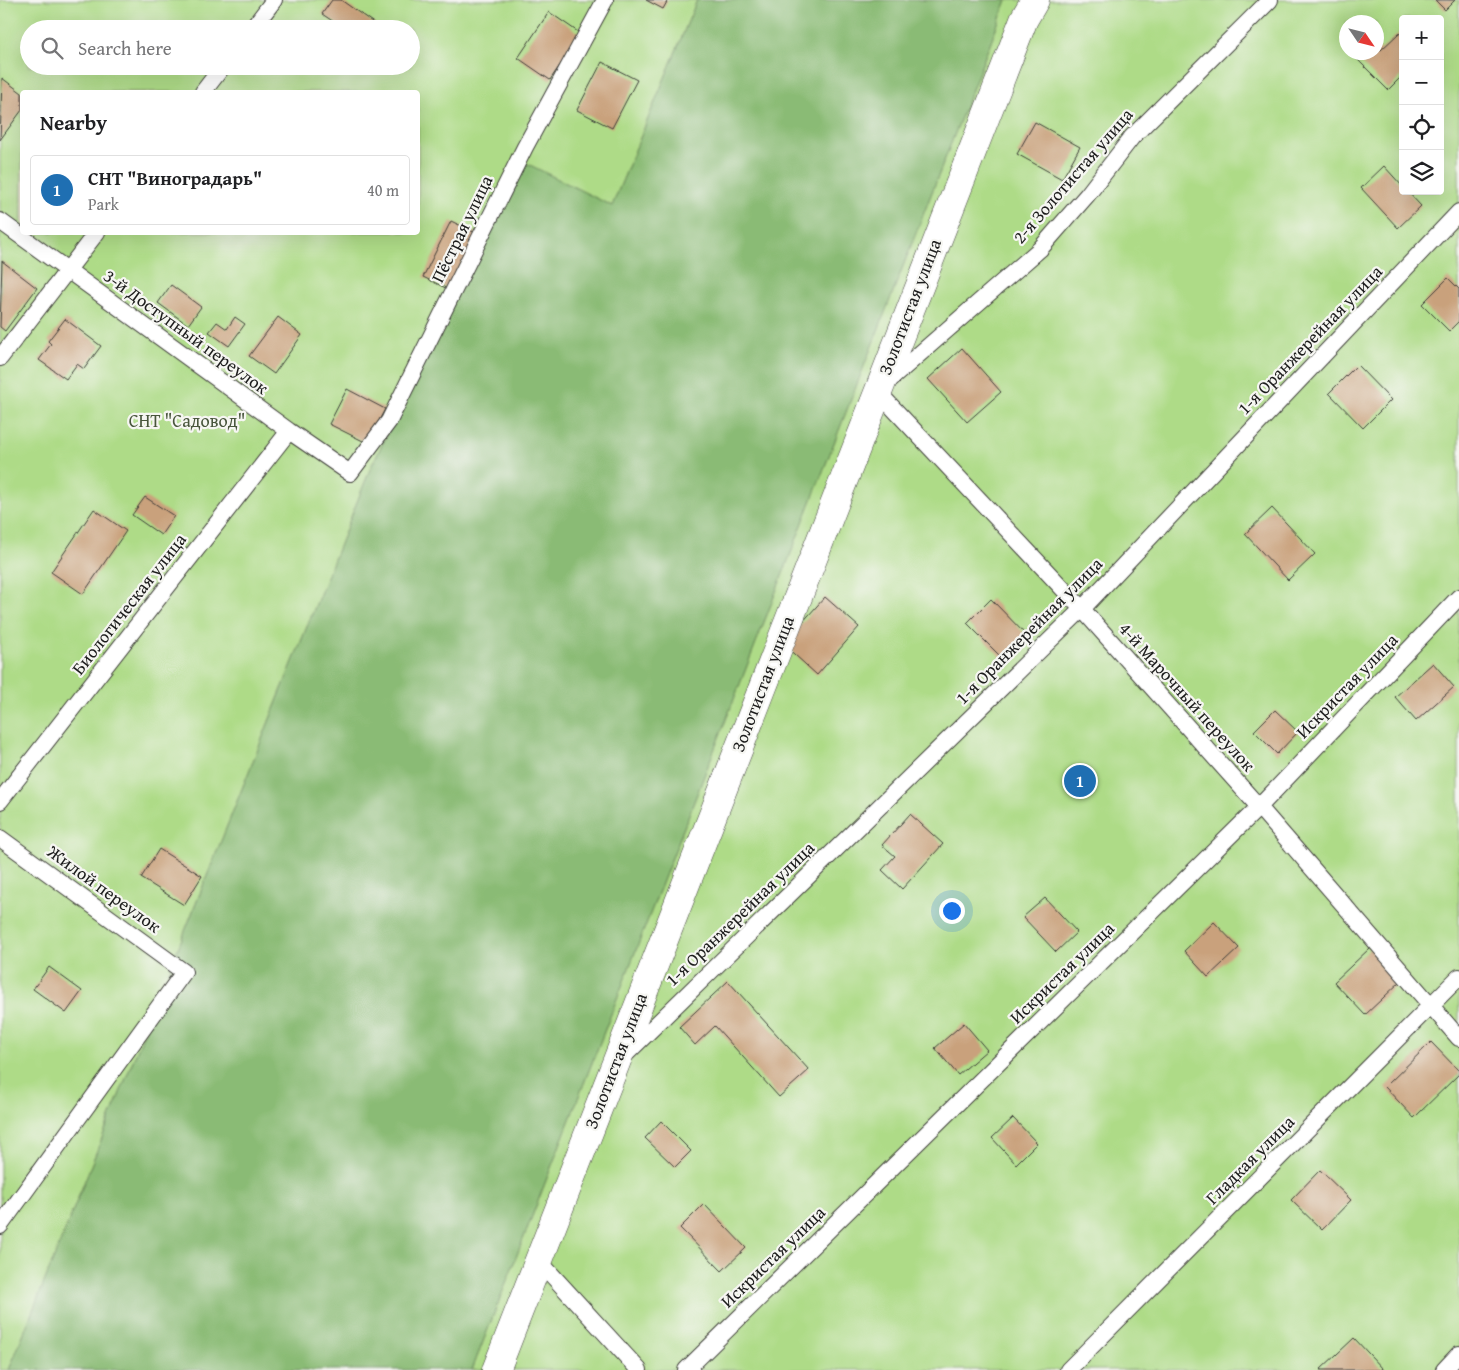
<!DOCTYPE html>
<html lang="en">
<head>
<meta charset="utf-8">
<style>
  body { margin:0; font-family:"Gentium Book Plus",serif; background:#f2f2f2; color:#202124 }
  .controls { position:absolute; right:15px; top:15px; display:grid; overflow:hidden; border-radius:5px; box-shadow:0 5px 20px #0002 }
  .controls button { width:45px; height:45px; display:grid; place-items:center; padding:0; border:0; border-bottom:1px solid #e0e0e0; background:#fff; color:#202124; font:25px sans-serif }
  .compass { position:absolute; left:1339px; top:15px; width:45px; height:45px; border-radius:50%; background:#fff; box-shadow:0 5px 20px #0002; rotate:125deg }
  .you { position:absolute; left:951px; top:910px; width:18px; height:18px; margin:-12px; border:4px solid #fff; border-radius:50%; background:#1a73e8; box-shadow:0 0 0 8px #1a73e833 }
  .badge { display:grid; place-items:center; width:32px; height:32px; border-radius:50%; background:#1f6fb2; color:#fff; font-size:16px; font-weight:700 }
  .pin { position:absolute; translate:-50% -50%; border:2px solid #fff; box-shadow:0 1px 5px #0006 }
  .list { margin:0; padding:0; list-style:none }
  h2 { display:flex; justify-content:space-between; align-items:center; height:65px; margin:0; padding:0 20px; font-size:21px }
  h2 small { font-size:16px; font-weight:400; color:#757577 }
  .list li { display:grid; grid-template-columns:32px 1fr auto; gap:15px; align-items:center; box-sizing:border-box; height:70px; margin:0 10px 10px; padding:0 10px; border:1px solid #e0e0e0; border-radius:5px }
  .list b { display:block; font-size:19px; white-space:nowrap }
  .list p { margin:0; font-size:16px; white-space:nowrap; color:#757577 }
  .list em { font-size:16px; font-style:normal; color:#757577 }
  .icon { flex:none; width:28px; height:28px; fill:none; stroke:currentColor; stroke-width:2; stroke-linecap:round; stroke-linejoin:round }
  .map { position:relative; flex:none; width:1459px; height:1370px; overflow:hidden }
  .search { position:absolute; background:#fff; box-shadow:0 5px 20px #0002; left:20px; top:20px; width:400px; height:55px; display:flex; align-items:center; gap:12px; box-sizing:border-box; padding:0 18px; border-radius:28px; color:#757577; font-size:19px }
  .panel { position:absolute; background:#fff; box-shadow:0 5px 20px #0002; left:20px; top:90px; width:400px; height:145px; border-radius:5px }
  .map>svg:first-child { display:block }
</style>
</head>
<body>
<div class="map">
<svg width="1459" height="1370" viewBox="0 0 1459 1370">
  <rect width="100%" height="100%" fill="#f6f6f2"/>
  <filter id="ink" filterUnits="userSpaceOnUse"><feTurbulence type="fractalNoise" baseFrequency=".02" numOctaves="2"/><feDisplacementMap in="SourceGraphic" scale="10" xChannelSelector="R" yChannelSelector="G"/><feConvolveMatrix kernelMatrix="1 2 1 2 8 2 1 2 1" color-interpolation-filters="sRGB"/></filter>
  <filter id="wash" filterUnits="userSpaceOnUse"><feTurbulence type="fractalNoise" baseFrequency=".0096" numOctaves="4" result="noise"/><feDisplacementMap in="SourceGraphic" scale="20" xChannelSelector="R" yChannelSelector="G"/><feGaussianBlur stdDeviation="1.12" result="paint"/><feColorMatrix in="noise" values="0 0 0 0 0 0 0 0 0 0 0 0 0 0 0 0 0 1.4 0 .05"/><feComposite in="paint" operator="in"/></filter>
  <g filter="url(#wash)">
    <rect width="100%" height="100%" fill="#f2e8d3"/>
    <path fill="#aedb87" stroke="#657c52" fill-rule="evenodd" d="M0 0H697L612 206 521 161 371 467 9 1370H0ZM29 29H411V66H29ZM22 92H418V232H22Z
      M1007 0H1459V1370H472ZM1403 19H1440V191H1403ZM1346 22H1376V52H1346Z"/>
    <path fill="#8abb74" stroke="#536c48" d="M697 0H1007L472 1370H9L371 467 522 161 612 206Z"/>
    <g id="blocks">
      <path fill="#c9a17b" d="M332 0H341L382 29H334L337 24 322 14Z
        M646 0H668L663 9Z
        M1435 0H1455L1445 10Z
        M549 12 581 34 550 80 518 58Z
        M1399 33 1403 36V75L1388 90 1355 57 1359 52H1376V46L1381 50Z
        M602 62 637 80 612 128 577 110Z
        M2 78 22 93V110L0 140Z
        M1035 122 1080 147 1062 179 1017 154Z
        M1384 166 1403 187V191H1407L1421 206 1398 228 1361 188Z
        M451 221 480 235 452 291 423 277Z
        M2 261 37 288 5 331 0 327Z
        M1448 278 1459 289V321L1449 331 1422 304Z
        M171 285 201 307 188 325 158 303Z
        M235 317 245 324 229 346 209 332 217 322 227 329Z
        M278 317 302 335 274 374 249 356Z
        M65 319 101 346 84 369 77 364 66 379 39 360 51 344 48 341Z
        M962 348 1001 392 967 422 928 379Z
        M1357 365 1391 400 1363 428 1329 393Z
        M347 389 385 409 367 443 329 424Z
        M145 497 174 516 161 535 132 515Z
        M1272 508 1315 554 1288 580 1245 534Z
        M94 509 126 531 83 594 51 572Z
        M825 597 859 627 817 675 783 644Z
        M991 599 1029 638 1005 661 967 623Z
        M1433 663 1454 687 1416 721 1395 697Z
        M1275 710 1298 732 1277 754 1254 731Z
        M910 814 943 844 902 889 882 870 895 856 882 845Z
        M159 849 202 876 184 905 141 878Z
        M1045 898 1077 932 1056 952 1023 917Z
        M1214 922 1239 948 1208 977 1184 951Z
        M1370 948 1401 981 1365 1015 1334 982Z
        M49 967 82 991 66 1013 33 989Z
        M728 981 809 1070 779 1097 715 1026 695 1045 679 1027Z
        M964 1023 987 1050 958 1075 935 1048Z
        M1431 1042 1459 1071V1074L1414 1118 1385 1087Z
        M1013 1118 1037 1143 1016 1164 992 1138Z
        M661 1121 691 1151 675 1167 645 1138Z
        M1320 1170 1351 1200 1322 1230 1291 1200Z
        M704 1204 746 1248 722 1271 680 1228Z
        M1354 1338 1384 1370H1320Z"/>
    </g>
  </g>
  <g filter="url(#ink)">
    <use href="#blocks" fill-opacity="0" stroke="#3c3b37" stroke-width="1"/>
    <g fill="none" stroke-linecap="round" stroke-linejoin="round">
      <g stroke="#3c3b37" stroke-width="18">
        <path id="lane" d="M1270 0 1132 137 1088 194 1040 249 877 391 1082 609 1259 807 1459 1038
          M252 29 274 0
          M203 92 223 66
          M0 221 289 431 350 473 389 421 525 147 605 0
          M0 358 97 232
          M0 801 289 431
          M0 838 184 972 0 1226
          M625 1055 1082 609 1459 212
          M540 1262 639 1370
          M686 1370 1259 807 1459 597
          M1068 1370 1459 977
          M1444 1370 1459 1354"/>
      </g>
      <g stroke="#3c3b37" stroke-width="29">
        <path id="street" d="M496 1370 1024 19 1035 0"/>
      </g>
      <use href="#lane" stroke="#fff" stroke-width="16"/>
      <use href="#street" stroke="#fff" stroke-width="28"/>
    </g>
  </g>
  <g text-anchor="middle" stroke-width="4.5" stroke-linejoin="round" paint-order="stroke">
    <g font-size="18" fill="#1c1c1c" stroke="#f6f6f2">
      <text transform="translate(1073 176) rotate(-49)" y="6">2-я Золотистая улица</text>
      <text transform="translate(462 229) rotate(-64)" y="6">Пёстрая улица</text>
      <text transform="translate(910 307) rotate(-69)" y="6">Золотистая улица</text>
      <text transform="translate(186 332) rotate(36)" y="6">3-й Доступный переулок</text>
      <text transform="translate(1310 340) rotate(-46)" y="6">1-я Оранжерейная улица</text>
      <text transform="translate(129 604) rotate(-52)" y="6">Биологическая улица</text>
      <text transform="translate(1029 631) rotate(-45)" y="6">1-я Оранжерейная улица</text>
      <text transform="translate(763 684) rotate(-69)" y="6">Золотистая улица</text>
      <text transform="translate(1347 686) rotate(-46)" y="6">Искристая улица</text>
      <text transform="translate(1187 697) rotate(48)" y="6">4-й Марочный переулок</text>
      <text transform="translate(104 889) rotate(36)" y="6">Жилой переулок</text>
      <text transform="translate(740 914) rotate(-44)" y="6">1-я Оранжерейная улица</text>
      <text transform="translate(1062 973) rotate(-44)" y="6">Искристая улица</text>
      <text transform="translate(616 1061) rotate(-69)" y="6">Золотистая улица</text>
      <text transform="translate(1250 1160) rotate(-45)" y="6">Гладкая улица</text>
      <text transform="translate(773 1257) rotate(-44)" y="6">Искристая улица</text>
    </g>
    <g font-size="18" fill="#48553c" stroke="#f6f6f2">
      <text x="187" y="427">СНТ "Садовод"</text>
    </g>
  </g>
</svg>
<div class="controls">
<button>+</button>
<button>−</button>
<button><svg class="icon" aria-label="locate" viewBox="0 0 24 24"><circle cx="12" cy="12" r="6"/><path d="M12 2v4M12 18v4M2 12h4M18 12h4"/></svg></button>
<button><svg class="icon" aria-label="layers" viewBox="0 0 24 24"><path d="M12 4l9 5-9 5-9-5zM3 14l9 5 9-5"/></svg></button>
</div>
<svg class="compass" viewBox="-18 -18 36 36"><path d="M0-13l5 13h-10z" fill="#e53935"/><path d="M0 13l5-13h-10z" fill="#757577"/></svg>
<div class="you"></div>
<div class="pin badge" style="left:1080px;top:781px">1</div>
<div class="search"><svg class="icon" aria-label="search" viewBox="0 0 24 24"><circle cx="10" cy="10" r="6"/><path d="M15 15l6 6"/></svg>Search here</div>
<section class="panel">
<h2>Nearby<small></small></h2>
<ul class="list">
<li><span class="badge">1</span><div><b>СНТ &quot;Виноградарь&quot;</b><p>Park</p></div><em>40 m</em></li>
</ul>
</section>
</div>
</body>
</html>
